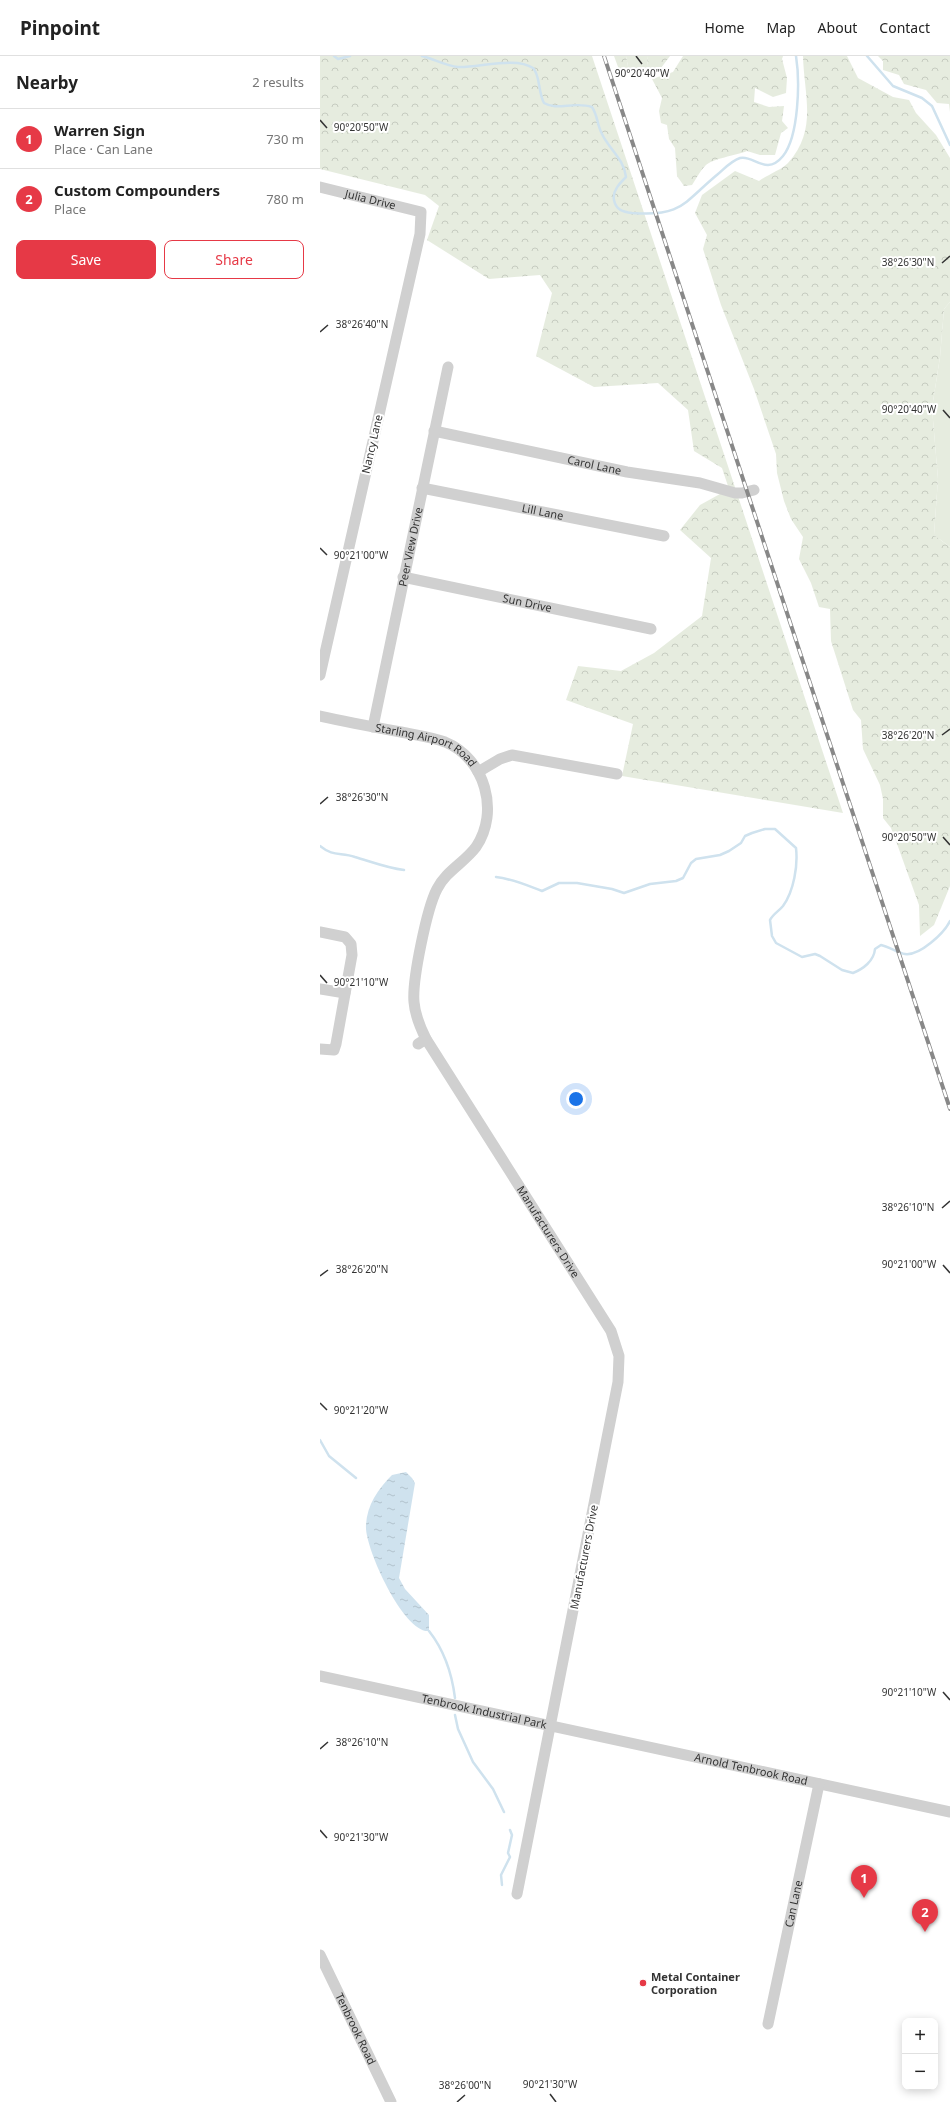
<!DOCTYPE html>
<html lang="en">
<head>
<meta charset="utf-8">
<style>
  body { margin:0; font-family:"Noto Sans",sans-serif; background:#f6f6f6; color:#222 }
  .controls { position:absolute; right:12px; bottom:12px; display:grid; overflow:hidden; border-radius:8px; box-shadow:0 2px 10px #0003 }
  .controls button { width:36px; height:36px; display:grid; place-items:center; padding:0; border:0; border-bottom:1px solid #e0e0e0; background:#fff; color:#222; font:20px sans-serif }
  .you { position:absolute; left:256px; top:1043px; width:14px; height:14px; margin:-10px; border:3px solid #fff; border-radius:50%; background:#1a73e8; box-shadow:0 0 0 6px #1a73e833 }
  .badge { display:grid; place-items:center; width:26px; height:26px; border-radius:50%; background:#e63946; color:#fff; font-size:13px; font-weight:700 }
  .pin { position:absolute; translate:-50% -33px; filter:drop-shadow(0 1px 2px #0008) }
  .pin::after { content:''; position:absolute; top:21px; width:14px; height:12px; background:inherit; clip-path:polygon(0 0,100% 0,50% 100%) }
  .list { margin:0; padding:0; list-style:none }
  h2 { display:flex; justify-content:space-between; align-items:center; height:52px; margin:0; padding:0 16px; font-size:17px }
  h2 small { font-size:13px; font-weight:400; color:#767676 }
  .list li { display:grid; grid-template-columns:26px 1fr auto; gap:12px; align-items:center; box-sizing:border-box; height:60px; padding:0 16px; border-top:1px solid #e0e0e0 }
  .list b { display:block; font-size:15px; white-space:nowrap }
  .list p { margin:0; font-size:13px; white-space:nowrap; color:#767676 }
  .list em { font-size:13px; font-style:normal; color:#767676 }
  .actions { display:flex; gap:8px; padding:12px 16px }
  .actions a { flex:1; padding:9px 0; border:1px solid #e63946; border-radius:8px; text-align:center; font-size:14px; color:#e63946 }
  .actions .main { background:#e63946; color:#fff }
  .map { position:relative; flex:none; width:630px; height:2046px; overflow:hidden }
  header { display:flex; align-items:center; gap:24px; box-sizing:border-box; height:56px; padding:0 20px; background:#fff; border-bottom:1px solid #e0e0e0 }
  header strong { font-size:19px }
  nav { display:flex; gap:22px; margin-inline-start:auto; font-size:14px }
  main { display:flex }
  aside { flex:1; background:#fff }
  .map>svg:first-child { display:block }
</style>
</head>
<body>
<header>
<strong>Pinpoint</strong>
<nav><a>Home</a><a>Map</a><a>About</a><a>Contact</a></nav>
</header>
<main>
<aside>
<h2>Nearby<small>2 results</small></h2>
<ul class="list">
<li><span class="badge">1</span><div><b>Warren Sign</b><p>Place · Can Lane</p></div><em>730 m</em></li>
<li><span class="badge">2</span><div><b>Custom Compounders</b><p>Place</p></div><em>780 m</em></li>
</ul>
<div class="actions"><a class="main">Save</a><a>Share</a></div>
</aside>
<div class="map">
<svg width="630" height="2046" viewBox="0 0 630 2046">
  <defs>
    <pattern id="forest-crowns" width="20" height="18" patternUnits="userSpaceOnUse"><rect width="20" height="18" fill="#e6ecdf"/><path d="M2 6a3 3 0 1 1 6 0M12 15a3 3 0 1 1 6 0" fill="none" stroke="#c6cbc0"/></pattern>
    <pattern id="water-ripples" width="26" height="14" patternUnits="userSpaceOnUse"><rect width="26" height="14" fill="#cfe2ee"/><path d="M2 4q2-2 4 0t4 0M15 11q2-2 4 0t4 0" fill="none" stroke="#b2c2cd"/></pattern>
  </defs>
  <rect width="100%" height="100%" fill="#fff"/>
  <path fill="#e6ecdf" d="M306 0H327L328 11 309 16Z
    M630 246V491L614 479 618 423 612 352 620 301 624 253Z"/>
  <path fill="url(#forest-crowns)" d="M0 0H272L523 757 302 720 313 668 246 644 258 610 301 615 334 597 382 560 391 502 360 474 380 449 409 433 402 412 374 395 368 354 338 327 274 331 216 300 232 237 220 219 169 223 107 184 119 150 105 139 0 113Z
    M294 0H306L309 16 304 20 301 19Z
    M327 0H350L338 16 328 11Z
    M363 0H463L462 3 467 22 466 37 453 41 435 32 434 46 449 51 464 50 462 65 468 72 461 77 455 99H440L427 95C415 100 393 102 385 110 380 115 376 123 372 129L364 130 357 120 355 92 349 83 347 69 341 67 339 55 342 42 332 23 353 16Z
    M483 0H527L538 22 573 41 589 44 596 57 616 79 630 102V246L624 253 620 301 612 352 618 423 614 479 630 491V830L614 869 600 880 599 849 576 785 571 772 563 762V743L560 729 543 693 541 664 533 654 511 585 510 553 499 551 491 527 479 503 483 481 471 463 464 445 457 417 456 398 434 333 401 249 383 193 387 179 375 157 382 139 415 115 439 125C447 119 461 114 468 107 498 73 484 40 483 0Z
    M558 0H630V56L629 48 617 47 606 34 584 28 579 19 563 14V5Z"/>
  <path fill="url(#water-ripples)" d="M86 1416 92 1422 95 1427 79 1522 85 1533 109 1559V1575C84 1578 44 1491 46 1469 47 1449 58 1433 72 1419Z"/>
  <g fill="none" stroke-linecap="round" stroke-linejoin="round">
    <path stroke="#cfe2ee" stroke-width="2.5" d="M14 0 18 3 30 0
      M102 0C114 3 126 10 138 11 158 12 196 0 213 12 220 18 218 36 224 47 237 55 254 45 272 51 278 60 277 69 282 78 289 93 304 103 306 121 300 127 292 135 294 144 296 154 303 156 312 157 362 161 363 147 398 118 404 113 411 105 420 102 433 98 446 121 463 100 479 80 480 25 476 0
      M547 0 573 30 602 42 612 50 630 89
      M0 790C13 801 21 796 35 801 52 806 67 812 84 814
      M176 821C193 823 206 829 222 835L239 827H257L292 833 304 837 330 828 356 825 363 822 371 807 376 803 400 799 409 795 421 787 425 780 432 777 445 773H455L476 792C478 809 474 835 463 850 459 855 453 858 450 864L452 880 456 887 482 901 495 898 500 900 522 914 533 917C543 913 554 905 555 893L561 889C570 891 578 897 585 898 600 900 624 877 630 865
      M0 1384 9 1400 36 1422
      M109 1575C124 1594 132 1618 135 1642
      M135 1659 138 1673 153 1706 173 1733 184 1756
      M182 1829 181 1819 190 1801 188 1797 192 1779 190 1774"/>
    <g stroke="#d0d0d0" stroke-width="11">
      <path id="s1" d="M0 131 101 156 100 178 0 619"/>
      <path id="s2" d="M114 375 307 416 380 427 415 437H422L434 434"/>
      <path id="s3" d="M102 432 344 480"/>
      <path id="s4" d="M83 521 331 573"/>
      <path id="s5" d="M0 660C27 666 54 671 81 676 95 679 111 681 125 686 165 702 180 756 156 791 144 807 126 815 117 833 107 852 92 924 94 946 95 959 100 971 106 983L291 1275 299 1300 298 1326 197 1838"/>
      <path id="s6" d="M53 671 128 311"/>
      <path d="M158 716 180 703 192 699 297 718"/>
      <path d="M0 876 25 881 31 888 32 899 16 988 14 994 0 993"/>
      <path d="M0 933 25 937"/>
      <path d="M98 988 106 983"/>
      <path id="s7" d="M0 1620 630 1756"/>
      <path id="s8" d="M0 1899 71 2046"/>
      <path id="s9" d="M448 1968 499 1728"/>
    </g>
    <g stroke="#888" stroke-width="4">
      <path id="rail" d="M284 0 630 1053"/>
    </g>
    <use href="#rail" stroke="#fff" stroke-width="2.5" stroke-dasharray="8" stroke-linecap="butt"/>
  </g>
  <path fill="none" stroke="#333" stroke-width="1.5" d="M316 0 322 8M0 64 7 72M622 207 630 200M0 276 8 269M623 354 630 362M0 492 7 499M622 679 630 673M0 748 8 741M623 781 630 789M0 919 7 927M622 1152 630 1145M623 1209 630 1217M0 1220 8 1214M0 1347 7 1354M623 1636 630 1644M0 1693 8 1686M0 1774 7 1782M230 2038 236 2046M137 2046 145 2039"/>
  <circle fill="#e63946" stroke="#fff" stroke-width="1.5" cx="323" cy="1927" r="4"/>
  <g text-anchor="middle" stroke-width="4" stroke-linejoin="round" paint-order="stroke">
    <g font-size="11" fill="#333" stroke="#fff">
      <text dy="4" stroke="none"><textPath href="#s1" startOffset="52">Julia Drive</textPath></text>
      <text transform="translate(52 388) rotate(-77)" y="4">Nancy Lane</text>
      <text dy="4" stroke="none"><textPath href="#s2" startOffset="164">Carol Lane</textPath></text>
      <text dy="4" stroke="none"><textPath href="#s3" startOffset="123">Lill Lane</textPath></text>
      <text dy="4" stroke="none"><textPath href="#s6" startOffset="184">Peer View Drive</textPath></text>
      <text dy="4" stroke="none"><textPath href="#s4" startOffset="127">Sun Drive</textPath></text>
      <text dy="4" stroke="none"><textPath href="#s5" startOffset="111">Starling Airport Road</textPath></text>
      <text dy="4" stroke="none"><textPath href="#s5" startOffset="693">Manufacturers Drive</textPath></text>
      <text transform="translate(264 1501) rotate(-79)" y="4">Manufacturers Drive</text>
      <text dy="4" stroke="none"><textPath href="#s7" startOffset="168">Tenbrook Industrial Park</textPath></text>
      <text dy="4" stroke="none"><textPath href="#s7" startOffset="441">Arnold Tenbrook Road</textPath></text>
      <text dy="4" stroke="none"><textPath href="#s9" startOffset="123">Can Lane</textPath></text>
      <text dy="4" stroke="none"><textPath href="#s8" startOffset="82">Tenbrook Road</textPath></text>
    </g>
    <g font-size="11" font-weight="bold" fill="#333" stroke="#fff" text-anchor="start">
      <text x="331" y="1925">Metal Container<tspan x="331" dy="13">Corporation</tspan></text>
    </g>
  </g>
  <g font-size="10" text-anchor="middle" fill="#333" stroke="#fff" stroke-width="4" stroke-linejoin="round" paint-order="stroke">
    <text x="322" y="21">90°20'40"W</text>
    <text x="41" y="75">90°20'50"W</text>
    <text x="588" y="210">38°26'30"N</text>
    <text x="42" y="272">38°26'40"N</text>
    <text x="589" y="357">90°20'40"W</text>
    <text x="41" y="503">90°21'00"W</text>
    <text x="588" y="683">38°26'20"N</text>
    <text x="42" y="745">38°26'30"N</text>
    <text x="589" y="785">90°20'50"W</text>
    <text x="41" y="930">90°21'10"W</text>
    <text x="588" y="1155">38°26'10"N</text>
    <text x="589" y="1212">90°21'00"W</text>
    <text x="42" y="1217">38°26'20"N</text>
    <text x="41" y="1358">90°21'20"W</text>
    <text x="589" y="1640">90°21'10"W</text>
    <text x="42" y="1690">38°26'10"N</text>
    <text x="41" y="1785">90°21'30"W</text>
    <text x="230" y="2032">90°21'30"W</text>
    <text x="145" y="2033">38°26'00"N</text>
  </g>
</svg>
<div class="controls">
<button>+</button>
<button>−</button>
</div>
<div class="you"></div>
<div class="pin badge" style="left:544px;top:1842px">1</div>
<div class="pin badge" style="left:605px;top:1876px">2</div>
</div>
</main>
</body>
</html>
